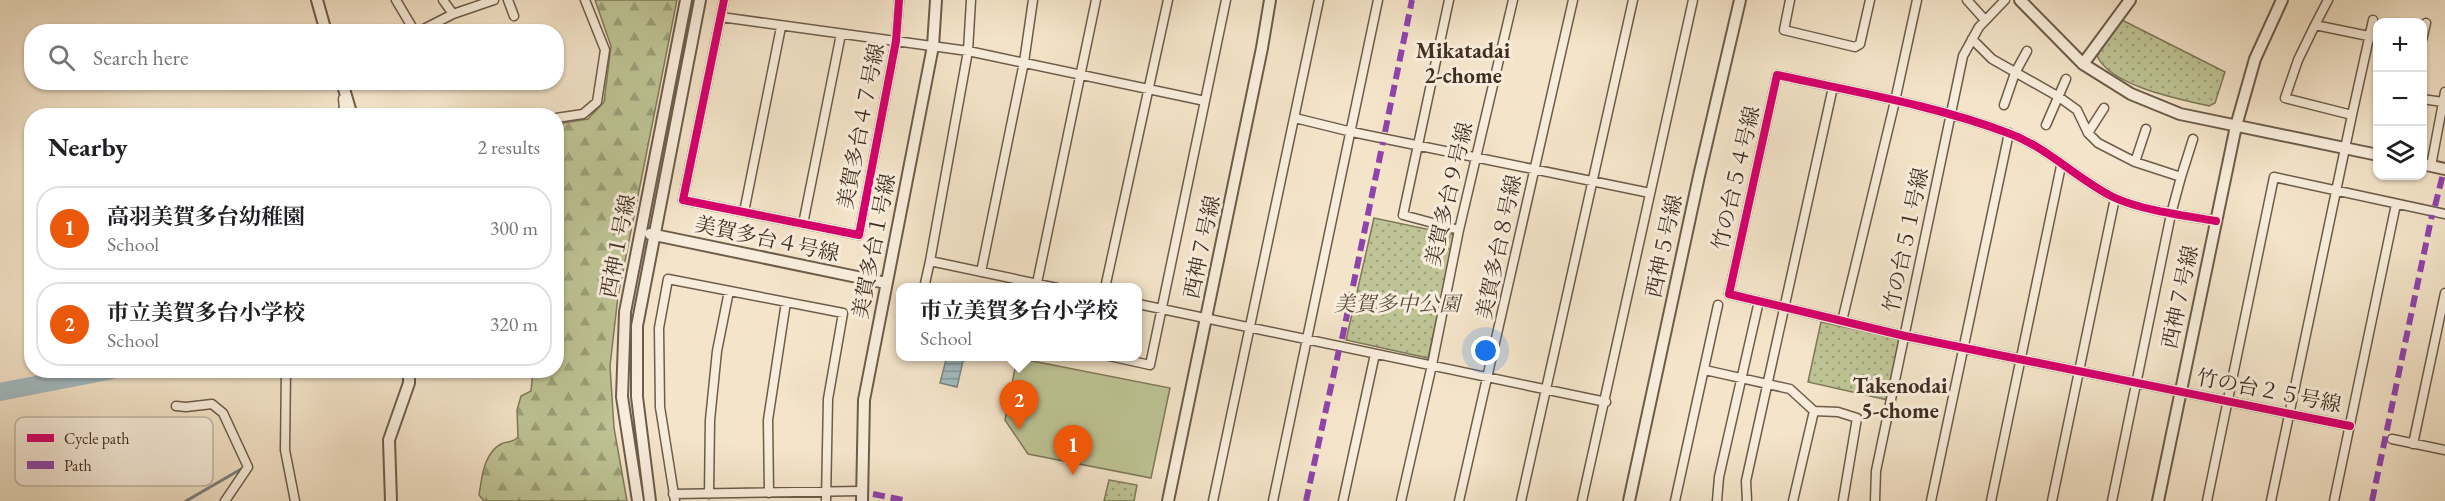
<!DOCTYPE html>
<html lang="en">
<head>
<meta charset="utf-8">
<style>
  body { margin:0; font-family:"EB Garamond","Noto Serif JP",serif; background:#f6f6f6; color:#202124 }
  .controls { position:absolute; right:18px; top:18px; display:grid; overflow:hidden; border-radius:12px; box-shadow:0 2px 4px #0004 }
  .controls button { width:54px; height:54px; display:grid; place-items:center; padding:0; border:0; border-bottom:2px solid #e0e0e0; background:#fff; color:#202124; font:30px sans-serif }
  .you { position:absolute; left:1486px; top:351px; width:21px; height:21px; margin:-15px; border:4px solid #fff; border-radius:50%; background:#1a73e8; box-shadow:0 0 0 9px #1a73e833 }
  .badge { display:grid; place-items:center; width:39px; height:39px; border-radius:50%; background:#ea580c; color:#fff; font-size:20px; font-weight:700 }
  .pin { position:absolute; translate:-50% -50px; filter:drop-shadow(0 2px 3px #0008) }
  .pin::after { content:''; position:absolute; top:32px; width:21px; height:18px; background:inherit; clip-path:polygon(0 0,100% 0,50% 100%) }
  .popup { position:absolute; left:896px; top:283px; width:246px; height:78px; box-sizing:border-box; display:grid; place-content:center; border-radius:12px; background:#fff; filter:drop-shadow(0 2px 4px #0005); font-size:20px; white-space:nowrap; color:#757577 }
  .popup b { font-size:22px; color:#202124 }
  .popup::after { content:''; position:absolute; left:50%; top:100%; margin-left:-12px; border:12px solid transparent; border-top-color:#fff }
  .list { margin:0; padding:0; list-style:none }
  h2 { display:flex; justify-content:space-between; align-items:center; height:78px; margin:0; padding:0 24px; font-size:26px }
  h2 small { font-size:20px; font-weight:400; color:#757577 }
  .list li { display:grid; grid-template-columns:39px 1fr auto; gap:18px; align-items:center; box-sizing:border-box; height:84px; margin:0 12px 12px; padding:0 12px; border:2px solid #e0e0e0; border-radius:24px }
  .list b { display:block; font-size:22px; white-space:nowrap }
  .list p { margin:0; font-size:20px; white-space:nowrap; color:#757577 }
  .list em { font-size:20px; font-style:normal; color:#757577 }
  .icon { flex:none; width:33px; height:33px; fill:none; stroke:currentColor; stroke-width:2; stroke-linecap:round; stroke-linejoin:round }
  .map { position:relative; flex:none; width:2445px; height:501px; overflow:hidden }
  .search { position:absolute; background:#fff; box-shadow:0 2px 4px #0004; left:24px; top:24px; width:540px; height:66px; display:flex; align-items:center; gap:15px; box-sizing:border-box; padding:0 21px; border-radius:24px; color:#757577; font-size:22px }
  .panel { position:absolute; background:#fff; box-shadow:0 2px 4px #0004; left:24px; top:108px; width:540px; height:270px; border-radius:24px }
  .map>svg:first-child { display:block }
</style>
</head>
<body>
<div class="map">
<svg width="2445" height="501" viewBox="0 0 2445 501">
  <defs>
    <pattern id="forest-firs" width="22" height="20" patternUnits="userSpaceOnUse" patternTransform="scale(1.5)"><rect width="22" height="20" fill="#bec495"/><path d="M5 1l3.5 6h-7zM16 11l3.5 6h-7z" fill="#9ca079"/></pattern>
    <pattern id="park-dots" width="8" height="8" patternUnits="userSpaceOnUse" patternTransform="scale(1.5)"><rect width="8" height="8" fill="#bec495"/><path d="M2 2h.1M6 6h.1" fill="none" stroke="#9ca079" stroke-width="1.8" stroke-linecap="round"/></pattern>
    <pattern id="water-rules" width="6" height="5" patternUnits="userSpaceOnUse" patternTransform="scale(1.5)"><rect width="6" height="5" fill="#a2bbc2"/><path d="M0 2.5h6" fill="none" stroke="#85989d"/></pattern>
  </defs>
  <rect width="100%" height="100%" fill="#f4e4c9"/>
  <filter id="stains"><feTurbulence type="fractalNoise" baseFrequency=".00333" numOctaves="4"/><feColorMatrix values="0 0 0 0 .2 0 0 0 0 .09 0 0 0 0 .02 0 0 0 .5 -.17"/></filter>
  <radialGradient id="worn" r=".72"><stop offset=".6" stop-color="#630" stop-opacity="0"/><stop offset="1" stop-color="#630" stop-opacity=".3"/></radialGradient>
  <path fill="#bec495" stroke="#7f795a" stroke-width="1.5" d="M1017 358 1170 388 1151 478 1028 454 1005 420Z"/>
  <path fill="url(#forest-firs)" stroke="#7f795a" stroke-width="1.5" d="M595 0H677L618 296 610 366 614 428 627 501H484L479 495C482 478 483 454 501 444 508 441 513 443 518 437L517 410 521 396 531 391 533 371 556 370 557 124 588 119 604 102 611 46Z"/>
  <path fill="url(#park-dots)" stroke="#7f795a" stroke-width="1.5" d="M2120 19 2225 72 2215 103 2209 106C2178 99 2111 86 2097 56Z
    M1374 218 1455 235 1428 358 1346 340Z
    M1821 322 1897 338 1900 342 1888 400 1808 382Z
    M1109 480 1137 485 1134 501H1104Z"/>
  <path fill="url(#water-rules)" stroke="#7b8381" stroke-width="1.5" d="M947 356 964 357 957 387 940 383Z"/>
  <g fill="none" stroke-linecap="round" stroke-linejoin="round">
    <path stroke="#7b8381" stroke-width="3" d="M186 501 243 468"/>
    <path stroke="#a2bbc2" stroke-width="18" d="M0 392 113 370"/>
    <g stroke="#6d5c4a" stroke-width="11">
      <path id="minor" d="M396 0 415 32
        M508 0 514 16
        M724 0 683 200 859 235 896 41 899 0
        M971 0 968 51 930 261 1057 288
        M1449 0 1403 215 1459 230
        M1790 0 1784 30 1855 47 1860 44 1870 0
        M1967 0 1985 20
        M453 14 494 0
        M721 17 968 51 1205 101
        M2315 25 2328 0
        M418 32 453 14 443 0
        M1972 39 1992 59 2059 97 2077 110 2088 133 2098 143 2135 162 2181 177 2171 214 2112 501
        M2422 40 2426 23
        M2422 99 2443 102
        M2004 105 2015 73 2027 51
        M2352 115 2373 20
        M340 116 344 108 343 99
        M556 118 583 114 597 102 605 50 585 0
        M1295 118 1352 132 1650 193
        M2046 125 2066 79
        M2088 133 2104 108
        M2135 162 2146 129
        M2431 166 2445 92
        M2181 177 2193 139
        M744 212 781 27
        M2216 221C2186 216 2140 210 2113 197 2077 179 2047 147 2008 133 1934 105 1854 92 1777 75L1729 294 1905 336 2350 426
        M803 224 841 34
        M981 272 1024 62 1033 0
        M1037 283 1096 0
        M924 288 930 261
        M1105 288 1168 0
        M1138 304 1606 402
        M1842 321 1895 101 1917 0
        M1109 356 1150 365 1226 0
        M286 370 285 450 295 501
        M1705 370 1790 389 1814 411 1838 412 1857 418 1843 501
        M176 406 186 407 212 404 223 413 248 467 225 501
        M2392 439 2445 450
        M2413 444 2445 293
        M769 493 768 420 786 302
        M673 494 862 491
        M709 494 710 420 717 351 729 291
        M675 501 660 407 659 328 668 279 843 313 828 399 826 501
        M1213 501 1319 0
        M1273 501 1378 0
        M1343 501 1375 354
        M1401 501 1432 365 1459 230 1513 0
        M1459 501 1573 0
        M1521 501 1633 0
        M1582 501 1693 0
        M1675 501 1718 305
        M1717 501 1719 477 1759 301
        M1747 501 1746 481 1833 87
        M1793 501 1814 411
        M1875 501 1876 471 1963 56 1979 27 2005 0
        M1931 501 2009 133
        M1991 501 2061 166
        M2052 501 2115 198
        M2207 501 2274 177 2445 214
        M2271 501 2352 115 2285 98 2298 60 2315 25 2378 38
        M2334 501 2396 204"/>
    </g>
    <g stroke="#6d5c4a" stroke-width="14">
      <path id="tertiary" d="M317 0 326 32
        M2020 0 2083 64 2131 94 2180 114 2378 155
        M2083 64 2130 0
        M342 82 352 116
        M2422 164 2445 169
        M650 234 886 283
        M391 501 389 440 409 383V370
        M638 501 622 397 625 312 686 0
        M650 501 637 397V326L700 0
        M862 501 864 400 933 46 936 0
        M1168 501 1262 48 1270 0
        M1629 501 1699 176 1740 0
        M2158 501 2236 126 2255 59 2282 0"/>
    </g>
    <use href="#minor" stroke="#f8eddc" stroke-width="8"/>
    <use href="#tertiary" stroke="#f8eddc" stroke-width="10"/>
    <path stroke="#8e44ad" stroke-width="6" stroke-dasharray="12 6" stroke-linecap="butt" d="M1385 132 1412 0
      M2435 206 2443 174
      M1342 339 1383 142
      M873 494 908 501
      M1306 501 1339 350
      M2372 501 2432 215"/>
    <g stroke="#f8eddc" stroke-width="11">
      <path id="cycleway" d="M724 0 683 200 859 235 896 41 899 0
        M2216 221C2186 216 2140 210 2113 197 2077 179 2047 147 2008 133 1934 105 1854 92 1777 75L1729 294 1905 336 2350 426"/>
    </g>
    <use href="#cycleway" stroke="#d6006c" stroke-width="8"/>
  </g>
  <g text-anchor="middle" stroke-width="6" stroke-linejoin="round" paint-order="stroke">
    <g font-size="21" fill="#402e20" stroke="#f8eddc">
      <text transform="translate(861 126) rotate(-79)" y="7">美賀多台４７号線</text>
      <text transform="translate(1736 178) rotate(-77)" y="7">竹の台５４号線</text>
      <text transform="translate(1449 194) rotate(-77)" y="7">美賀多台９号線</text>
      <text transform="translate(767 239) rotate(12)" y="7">美賀多台４号線</text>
      <text transform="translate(1906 240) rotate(-78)" y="7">竹の台５１号線</text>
      <text transform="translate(618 246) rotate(-79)" y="7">西神１号線</text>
      <text transform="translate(874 246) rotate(-79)" y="7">美賀多台１号線</text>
      <text transform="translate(1664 246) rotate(-78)" y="7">西神５号線</text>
      <text transform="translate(1202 247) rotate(-78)" y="7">西神７号線</text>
      <text transform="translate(1499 247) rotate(-78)" y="7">美賀多台８号線</text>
      <text transform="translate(2180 297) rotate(-78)" y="7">西神７号線</text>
      <text transform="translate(2269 391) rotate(11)" y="7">竹の台２５号線</text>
    </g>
    <g font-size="21" font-style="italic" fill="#594c37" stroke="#f8eddc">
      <text x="1397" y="311">美賀多中公園</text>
    </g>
    <g font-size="22" font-weight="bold" fill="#402e20" stroke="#f8eddc">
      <text x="1463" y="58">Mikatadai<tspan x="1463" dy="25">2-chome</tspan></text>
      <text x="1900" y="393">Takenodai<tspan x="1900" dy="25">5-chome</tspan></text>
    </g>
  </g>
  <rect x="15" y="417" width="198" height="69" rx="9" fill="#f8eddc" stroke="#c1b4a4" stroke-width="1.5"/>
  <rect x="27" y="434" width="27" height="8" fill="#d6006c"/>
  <rect x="27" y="461" width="27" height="8" fill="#8e44ad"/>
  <g font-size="16" fill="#402e20">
    <text x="64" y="444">Cycle path</text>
    <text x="64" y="471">Path</text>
  </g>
  <rect width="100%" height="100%" filter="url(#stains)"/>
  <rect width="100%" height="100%" fill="url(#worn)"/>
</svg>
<div class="controls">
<button>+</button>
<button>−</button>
<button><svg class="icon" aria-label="layers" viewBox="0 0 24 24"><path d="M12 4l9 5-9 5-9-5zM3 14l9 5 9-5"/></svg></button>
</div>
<div class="you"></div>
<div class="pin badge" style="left:1073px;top:475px">1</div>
<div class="pin badge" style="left:1019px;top:430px">2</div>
<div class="popup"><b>市立美賀多台小学校</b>School</div>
<div class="search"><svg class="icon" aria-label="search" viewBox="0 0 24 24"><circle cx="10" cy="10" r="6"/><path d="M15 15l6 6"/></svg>Search here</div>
<section class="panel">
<h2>Nearby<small>2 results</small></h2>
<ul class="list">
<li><span class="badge">1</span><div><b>高羽美賀多台幼稚園</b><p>School</p></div><em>300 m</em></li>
<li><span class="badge">2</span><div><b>市立美賀多台小学校</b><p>School</p></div><em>320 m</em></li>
</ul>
</section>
</div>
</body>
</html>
